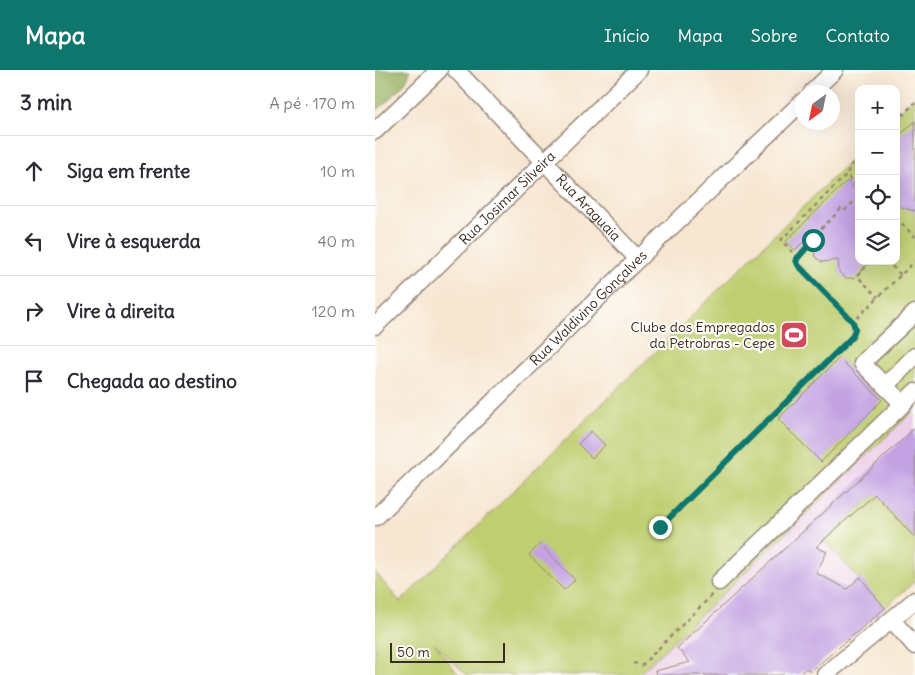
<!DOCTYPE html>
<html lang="pt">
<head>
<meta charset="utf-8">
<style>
  body { margin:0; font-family:Delius,sans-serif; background:#f7f7f7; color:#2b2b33 }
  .controls { position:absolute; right:15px; top:15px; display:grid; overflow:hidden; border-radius:10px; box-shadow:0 5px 20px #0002 }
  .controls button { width:45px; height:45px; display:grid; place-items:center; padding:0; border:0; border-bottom:1px solid #e1e1e2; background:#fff; color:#2b2b33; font:25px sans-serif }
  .compass { position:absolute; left:420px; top:15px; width:45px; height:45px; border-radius:50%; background:#fff; box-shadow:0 5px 20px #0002; rotate:213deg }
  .scale { position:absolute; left:15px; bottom:12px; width:115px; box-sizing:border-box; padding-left:5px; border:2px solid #3b2a1e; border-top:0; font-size:14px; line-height:18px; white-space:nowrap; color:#3b2a1e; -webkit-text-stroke:4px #fdfcf7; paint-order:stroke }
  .stop { position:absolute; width:15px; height:15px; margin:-11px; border:4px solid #0f766e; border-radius:50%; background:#fff }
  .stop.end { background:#0f766e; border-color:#fff; box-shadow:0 1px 5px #0008 }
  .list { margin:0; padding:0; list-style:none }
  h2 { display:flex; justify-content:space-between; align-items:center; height:65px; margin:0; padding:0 20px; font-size:21px }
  h2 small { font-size:16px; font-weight:400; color:#7c7c81 }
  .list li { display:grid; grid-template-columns:32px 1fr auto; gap:15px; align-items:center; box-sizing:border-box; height:70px; padding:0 20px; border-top:1px solid #e1e1e2 }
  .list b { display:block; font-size:19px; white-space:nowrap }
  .list em { font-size:16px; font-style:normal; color:#7c7c81 }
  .icon { flex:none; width:28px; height:28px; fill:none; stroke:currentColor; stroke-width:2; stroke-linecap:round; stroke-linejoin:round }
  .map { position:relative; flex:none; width:540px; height:605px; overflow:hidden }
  header { display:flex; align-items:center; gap:30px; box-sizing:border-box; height:70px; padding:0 25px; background:#0f766e; color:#fff }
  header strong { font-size:24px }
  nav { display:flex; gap:28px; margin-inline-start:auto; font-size:18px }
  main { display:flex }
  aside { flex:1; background:#fff }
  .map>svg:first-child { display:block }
</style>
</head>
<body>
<header>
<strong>Mapa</strong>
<nav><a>Início</a><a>Mapa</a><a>Sobre</a><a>Contato</a></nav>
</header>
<main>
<aside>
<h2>3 min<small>A pé · 170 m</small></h2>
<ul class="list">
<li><svg class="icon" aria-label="ahead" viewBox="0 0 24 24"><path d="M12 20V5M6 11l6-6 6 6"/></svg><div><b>Siga em frente</b></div><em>10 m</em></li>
<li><svg class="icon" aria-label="left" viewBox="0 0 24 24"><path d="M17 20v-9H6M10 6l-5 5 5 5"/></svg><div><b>Vire à esquerda</b></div><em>40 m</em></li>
<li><svg class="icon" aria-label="right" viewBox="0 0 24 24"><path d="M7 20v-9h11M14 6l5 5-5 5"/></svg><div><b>Vire à direita</b></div><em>120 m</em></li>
<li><svg class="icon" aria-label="arrive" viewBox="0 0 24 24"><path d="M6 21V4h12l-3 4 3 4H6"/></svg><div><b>Chegada ao destino</b></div></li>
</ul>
</aside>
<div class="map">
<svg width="540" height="605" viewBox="0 0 540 605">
  <rect width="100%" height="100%" fill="#fdfcf7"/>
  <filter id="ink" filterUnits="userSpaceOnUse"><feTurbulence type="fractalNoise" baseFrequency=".02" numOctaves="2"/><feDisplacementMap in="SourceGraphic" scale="10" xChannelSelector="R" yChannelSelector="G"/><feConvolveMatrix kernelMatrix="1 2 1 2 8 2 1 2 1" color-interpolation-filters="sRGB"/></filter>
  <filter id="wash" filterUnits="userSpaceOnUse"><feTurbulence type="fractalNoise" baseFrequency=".0096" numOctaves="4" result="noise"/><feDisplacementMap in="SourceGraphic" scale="20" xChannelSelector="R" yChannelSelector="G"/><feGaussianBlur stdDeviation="1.12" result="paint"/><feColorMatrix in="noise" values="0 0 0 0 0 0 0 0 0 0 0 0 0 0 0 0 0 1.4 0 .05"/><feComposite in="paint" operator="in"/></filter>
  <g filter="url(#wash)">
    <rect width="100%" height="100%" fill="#f7e6d1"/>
    <path fill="#eed0e8" d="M540 339V510L430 605H263Z"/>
    <path fill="#bfce70" stroke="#7d7c47" d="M540 26V339L263 605H92L59 573 84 605H0V502L25 532 484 82V191H521V45Z
      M500 424 540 468V511L510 538 449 470Z"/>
    <path fill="#97b162" stroke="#696e40" d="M0 0H35C34 15 11 32 0 42Z"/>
    <g id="blocks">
      <path fill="#c3a2e3" d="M540 51V141L521 136V126L524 114 521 111V69Z
        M472 111 484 123V191H495L480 208H470L464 202 463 190 447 192 440 187 436 164 420 180 411 171Z
        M464 288 507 330 446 392 403 349Z
        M540 358V468L500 424 441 477 452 482 441 503 472 519 485 507 510 538 435 602 431 598 423 605H281L280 601 315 592 302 578Z
        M216 361 230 375 217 388 203 374Z
        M165 474 200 510 189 520 154 485Z"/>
    </g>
  </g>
  <g filter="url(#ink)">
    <use href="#blocks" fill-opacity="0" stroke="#998878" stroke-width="1"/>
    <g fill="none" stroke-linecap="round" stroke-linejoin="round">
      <g stroke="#998878" stroke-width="19">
        <g id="minor">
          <path id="s1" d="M81 0 263 189"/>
          <path d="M437 22 460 0"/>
          <path d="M0 61 64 0"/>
          <path d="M540 243 487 293 528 334 540 322"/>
          <path id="s2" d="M0 256 264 0"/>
          <path d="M510 316 540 286"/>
          <path id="s3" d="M1 447 263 189 428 31"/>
          <path d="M344 512 528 334"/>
          <path d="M517 550 540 576"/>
          <path d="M450 605 540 530"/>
        </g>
      </g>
      <path stroke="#998878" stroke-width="2.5" stroke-dasharray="4 4" stroke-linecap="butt" d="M521 51 540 33
        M484 87C470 101 468 104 484 118
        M484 127 469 141 466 139 444 161 445 164 421 190 423 195 478 252 540 191
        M521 148 540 167
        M423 188 406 170 472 104
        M496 191 482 206 503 227
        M511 191 526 205
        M285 457 473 272 480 259 478 252
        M258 593 267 595 333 529 337 524"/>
      <use href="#minor" stroke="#fff" stroke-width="16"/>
    </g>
  </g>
  <g fill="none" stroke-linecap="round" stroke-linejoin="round" filter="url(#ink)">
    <path stroke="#0f766e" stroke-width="6" d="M285 457 477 267 480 259 478 252 423 195 421 190 438 170"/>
  </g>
  <defs>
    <g id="stadium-square" transform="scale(1.4375)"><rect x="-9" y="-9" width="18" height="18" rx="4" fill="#d1495b" stroke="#fdfcf7"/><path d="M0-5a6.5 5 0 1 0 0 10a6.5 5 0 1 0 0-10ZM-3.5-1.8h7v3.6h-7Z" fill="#fff"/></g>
  </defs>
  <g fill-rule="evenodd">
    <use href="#stadium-square" x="419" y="265"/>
  </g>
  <g text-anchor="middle" stroke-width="4.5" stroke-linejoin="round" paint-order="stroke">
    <g font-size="14" fill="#3b2a1e" stroke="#fdfcf7">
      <text dy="5" stroke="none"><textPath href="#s2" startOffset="184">Rua Josimar Silveira</textPath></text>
      <text dy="5" stroke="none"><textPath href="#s1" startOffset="191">Rua Araguaia</textPath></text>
      <text dy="5" stroke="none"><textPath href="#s3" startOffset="298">Rua Waldivino Gonçalves</textPath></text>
    </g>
    <g font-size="14" fill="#3b2a1e" stroke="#fdfcf7" text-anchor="end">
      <text x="400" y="262">Clube dos Empregados<tspan x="400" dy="16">da Petrobras - Cepe</tspan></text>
    </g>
  </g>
</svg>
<div class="controls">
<button>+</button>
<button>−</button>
<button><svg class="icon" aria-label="locate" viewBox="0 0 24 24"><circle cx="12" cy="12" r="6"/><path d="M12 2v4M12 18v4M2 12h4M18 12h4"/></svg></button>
<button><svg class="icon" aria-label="layers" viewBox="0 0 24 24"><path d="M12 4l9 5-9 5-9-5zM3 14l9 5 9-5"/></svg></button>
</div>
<svg class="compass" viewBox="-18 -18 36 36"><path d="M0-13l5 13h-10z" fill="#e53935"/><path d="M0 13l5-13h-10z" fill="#7c7c81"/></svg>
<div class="scale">50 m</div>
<div class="stop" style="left:438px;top:170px"></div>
<div class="stop end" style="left:285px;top:457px"></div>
</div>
</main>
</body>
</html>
